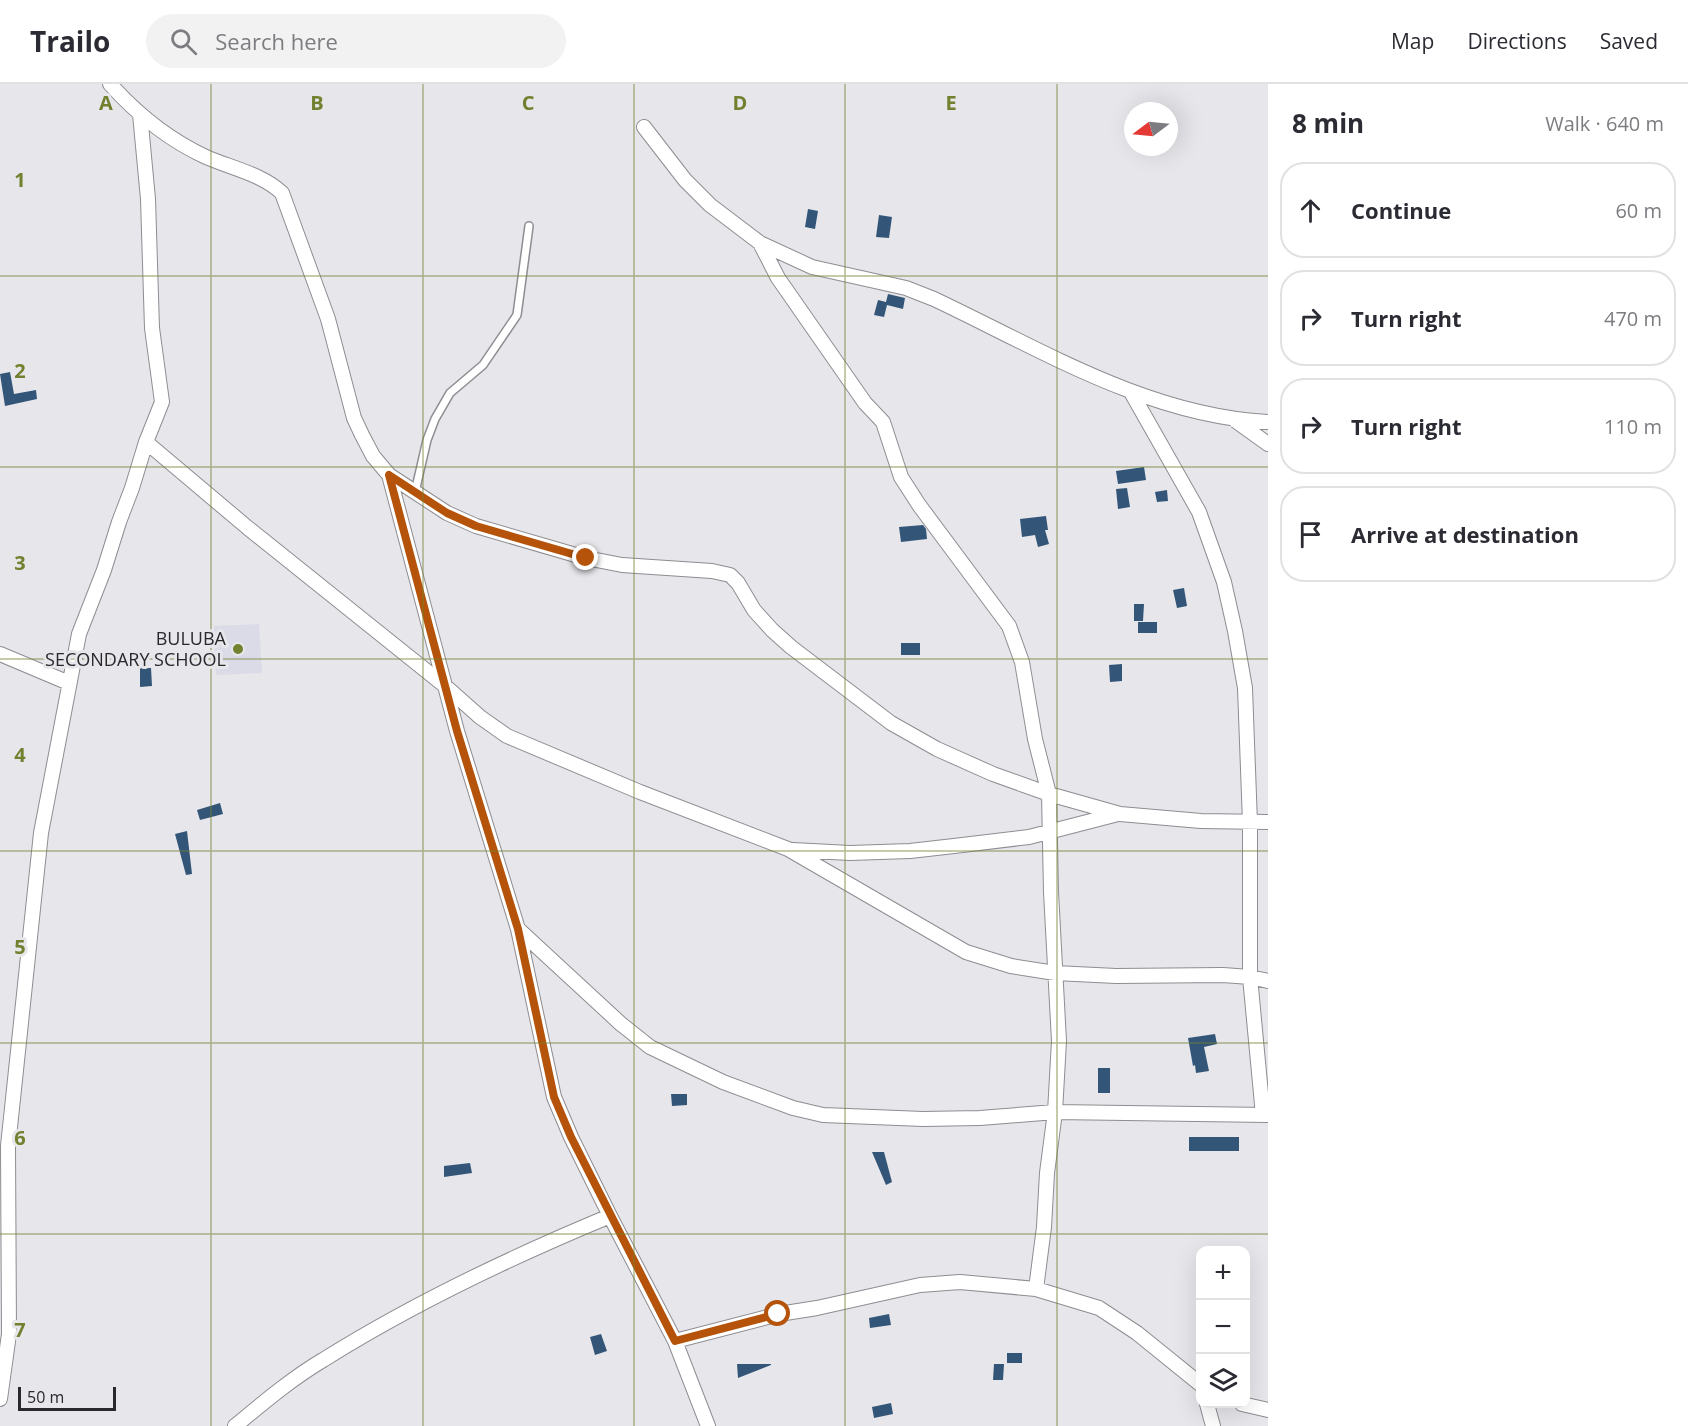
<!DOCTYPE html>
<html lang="en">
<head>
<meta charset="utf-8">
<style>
  body { margin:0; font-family:"Open Sans",sans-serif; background:#f2f2f3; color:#2b2b33 }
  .controls { position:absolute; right:18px; bottom:18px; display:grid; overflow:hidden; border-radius:12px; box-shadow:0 6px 24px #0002 }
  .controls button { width:54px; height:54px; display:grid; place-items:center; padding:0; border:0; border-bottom:2px solid #e1e1e2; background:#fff; color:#2b2b33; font:30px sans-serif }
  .compass { position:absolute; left:1124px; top:18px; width:54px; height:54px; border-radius:50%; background:#fff; box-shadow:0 6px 24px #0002; rotate:254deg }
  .scale { position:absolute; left:18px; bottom:15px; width:98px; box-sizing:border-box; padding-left:6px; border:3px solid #28292a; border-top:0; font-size:16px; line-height:21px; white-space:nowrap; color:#28292a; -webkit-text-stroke:4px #e6e6eb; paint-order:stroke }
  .stop { position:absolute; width:18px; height:18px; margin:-14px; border:4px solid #b45309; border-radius:50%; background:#fff }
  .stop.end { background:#b45309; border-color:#fff; box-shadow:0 2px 6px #0008 }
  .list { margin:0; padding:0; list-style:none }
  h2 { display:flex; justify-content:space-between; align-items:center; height:78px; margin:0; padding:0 24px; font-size:26px }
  h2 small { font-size:20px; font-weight:400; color:#7c7c81 }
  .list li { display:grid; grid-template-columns:39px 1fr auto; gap:18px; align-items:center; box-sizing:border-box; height:96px; margin:0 12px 12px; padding:0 12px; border:2px solid #e1e1e2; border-radius:24px }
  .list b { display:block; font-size:22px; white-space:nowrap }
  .list em { font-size:20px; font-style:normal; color:#7c7c81 }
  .icon { flex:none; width:33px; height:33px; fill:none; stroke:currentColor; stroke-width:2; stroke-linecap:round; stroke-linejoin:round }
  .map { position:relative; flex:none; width:1268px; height:1342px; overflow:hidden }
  header { display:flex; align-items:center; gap:36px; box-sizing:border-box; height:84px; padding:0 30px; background:#fff; border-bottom:2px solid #e1e1e2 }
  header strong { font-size:28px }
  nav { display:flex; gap:33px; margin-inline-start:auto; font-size:21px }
  .search { width:420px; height:54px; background:#f2f2f3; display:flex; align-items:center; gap:15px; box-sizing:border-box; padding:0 21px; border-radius:33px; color:#7c7c81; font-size:22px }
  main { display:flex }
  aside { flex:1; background:#fff }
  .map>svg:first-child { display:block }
</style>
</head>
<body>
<header>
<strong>Trailo</strong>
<div class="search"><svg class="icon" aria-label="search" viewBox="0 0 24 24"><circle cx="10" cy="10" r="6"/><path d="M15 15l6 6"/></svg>Search here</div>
<nav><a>Map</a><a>Directions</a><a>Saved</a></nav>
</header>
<main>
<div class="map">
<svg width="1268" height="1342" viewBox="0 0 1268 1342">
  <rect width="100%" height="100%" fill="#e6e6eb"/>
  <path fill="#dadbe7" d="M259 540 262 589 216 591 214 542Z"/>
  <path fill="#335678" d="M808 125 818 127 815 145 805 143Z
    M879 131 892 133 889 154 876 153Z
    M888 210 905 214 903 225 887 221 884 233 874 231 878 216 886 218Z
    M10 288 14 310 36 306 37 315 5 322 0 290Z
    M1144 383 1146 396 1118 400 1116 387Z
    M1127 404 1130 423 1118 425 1116 405Z
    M1167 406 1168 417 1157 418 1155 408Z
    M1046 432 1048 446H1045L1049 460 1038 463 1035 451 1022 453 1020 435Z
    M923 441 926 445 927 455 901 458 899 443Z
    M1184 504 1187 522 1177 524 1173 506Z
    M1134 520H1144L1143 537H1134Z
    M1138 538H1157V549H1138Z
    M901 559H920V571H901Z
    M1122 580V597L1110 598 1109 581Z
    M140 584H151L152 602 140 603Z
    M220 719 223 730 200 736 197 726Z
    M187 747 192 790 186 791 175 750Z
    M1215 950 1217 960 1204 963 1209 987 1196 989 1195 981 1193 982 1188 954Z
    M1098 984H1110V1009H1098Z
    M671 1010H687V1021L672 1022Z
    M1189 1053H1239V1067H1189Z
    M872 1068H884L892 1098 886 1101Z
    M470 1079 472 1089 444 1093V1082Z
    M889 1230 891 1241 870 1244 869 1234Z
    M601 1250 607 1267 595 1271 590 1253Z
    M1007 1269H1022V1279H1007Z
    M737 1280H771V1281L738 1294Z
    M994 1280H1004L1003 1296H993Z
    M891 1319 893 1330 874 1334 872 1323Z"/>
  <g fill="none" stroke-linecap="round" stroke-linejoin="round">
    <g stroke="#8d8d92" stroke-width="10">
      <path id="service" d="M415 408 427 356 435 335 450 309 483 281 517 231 529 142"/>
    </g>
    <g stroke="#8d8d92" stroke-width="16">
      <path id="minor" d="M110 0C137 30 169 56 206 73 231 84 262 90 282 109L328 235 354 334 362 351 373 372 389 391 447 429 476 442 586 474 622 481 712 487 730 491 738 499 754 526 772 546 791 563 891 639 937 665 993 690 1049 710 1120 730 1201 737 1268 738
        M644 43 685 96 710 121 760 159 812 183 906 204 934 215C1040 265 1148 332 1268 338
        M760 159 778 194 865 319 883 338 901 393 919 421 1009 542 1022 578 1035 655 1049 710 1051 808 1059 957 1055 1028 1047 1089 1044 1143 1036 1205
        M1131 308 1199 428 1224 498 1235 547 1245 604 1250 739V893L1263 1031
        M1236 337 1268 360
        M146 358 248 444 444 601 480 633 507 652 640 708 788 765 966 868 1011 882 1055 889 1116 892 1223 891 1250 893 1268 897
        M389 391 457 647 518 845 554 1013 571 1053 610 1132 675 1257 708 1342
        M0 570 69 599
        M793 766 850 769 910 767 954 762 1029 753 1118 730
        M518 845 621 940 650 963 723 998 793 1024 823 1031 923 1035 980 1034 1055 1028 1268 1031
        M675 1257 779 1230 817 1224 920 1201 960 1198 1036 1205 1099 1224 1137 1249 1200 1300
        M0 1315 9 1250 8 1062 41 749 79 550 104 486 119 438 132 404 146 358 162 318 152 244 148 115 140 30
        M1207 1320 1213 1342
        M1242 1320 1268 1326
        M235 1342C263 1319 291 1295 323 1276 414 1219 511 1173 610 1132"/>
    </g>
    <use href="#service" stroke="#fff" stroke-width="7"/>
    <use href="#minor" stroke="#fff" stroke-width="14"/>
  </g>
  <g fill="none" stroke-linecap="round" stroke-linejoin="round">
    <path stroke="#b45309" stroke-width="8" d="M586 474 476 442 447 429 389 391 457 647 518 845 554 1013 571 1053 675 1257 778 1230"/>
  </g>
  <path fill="none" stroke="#72812f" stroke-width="1.5" stroke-opacity="0.55" d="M211 0V1342M423 0V1342M634 0V1342M845 0V1342M1057 0V1342M0 192H1268M0 383H1268M0 575H1268M0 767H1268M0 959H1268M0 1150H1268"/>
  <circle fill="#72812f" stroke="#e6e6eb" stroke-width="2" cx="238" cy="565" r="6"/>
  <g text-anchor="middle" stroke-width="6" stroke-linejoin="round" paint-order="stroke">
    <g font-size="18" fill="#28292a" stroke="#e6e6eb" text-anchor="end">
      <text x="226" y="561">BULUBA<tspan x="226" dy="21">SECONDARY SCHOOL</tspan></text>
    </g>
  </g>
  <g font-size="20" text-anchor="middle" font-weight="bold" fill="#72812f" stroke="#e6e6eb" stroke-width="6" stroke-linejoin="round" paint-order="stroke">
    <text x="106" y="26">A</text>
    <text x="317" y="26">B</text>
    <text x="528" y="26">C</text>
    <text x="740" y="26">D</text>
    <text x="951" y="26">E</text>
    <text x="20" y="103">1</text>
    <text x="20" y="294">2</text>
    <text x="20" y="486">3</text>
    <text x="20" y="678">4</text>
    <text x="20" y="870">5</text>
    <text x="20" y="1061">6</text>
    <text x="20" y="1253">7</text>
  </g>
</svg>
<div class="controls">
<button>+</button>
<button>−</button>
<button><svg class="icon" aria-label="layers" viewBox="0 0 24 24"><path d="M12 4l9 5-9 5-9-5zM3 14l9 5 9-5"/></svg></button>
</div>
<svg class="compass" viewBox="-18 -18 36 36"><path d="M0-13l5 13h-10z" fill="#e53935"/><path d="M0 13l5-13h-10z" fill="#7c7c81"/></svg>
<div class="scale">50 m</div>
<div class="stop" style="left:778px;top:1230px"></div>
<div class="stop end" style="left:586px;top:474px"></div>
</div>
<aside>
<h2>8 min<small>Walk · 640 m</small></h2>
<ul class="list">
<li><svg class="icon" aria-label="ahead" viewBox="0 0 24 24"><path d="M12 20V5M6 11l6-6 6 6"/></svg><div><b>Continue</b></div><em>60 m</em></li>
<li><svg class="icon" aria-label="right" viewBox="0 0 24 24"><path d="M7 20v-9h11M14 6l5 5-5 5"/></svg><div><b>Turn right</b></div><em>470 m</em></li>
<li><svg class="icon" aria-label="right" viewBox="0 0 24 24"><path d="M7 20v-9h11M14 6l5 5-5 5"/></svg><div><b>Turn right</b></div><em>110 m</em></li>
<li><svg class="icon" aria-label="arrive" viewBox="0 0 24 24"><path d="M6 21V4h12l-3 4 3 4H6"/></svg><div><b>Arrive at destination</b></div></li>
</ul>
</aside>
</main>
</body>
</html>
